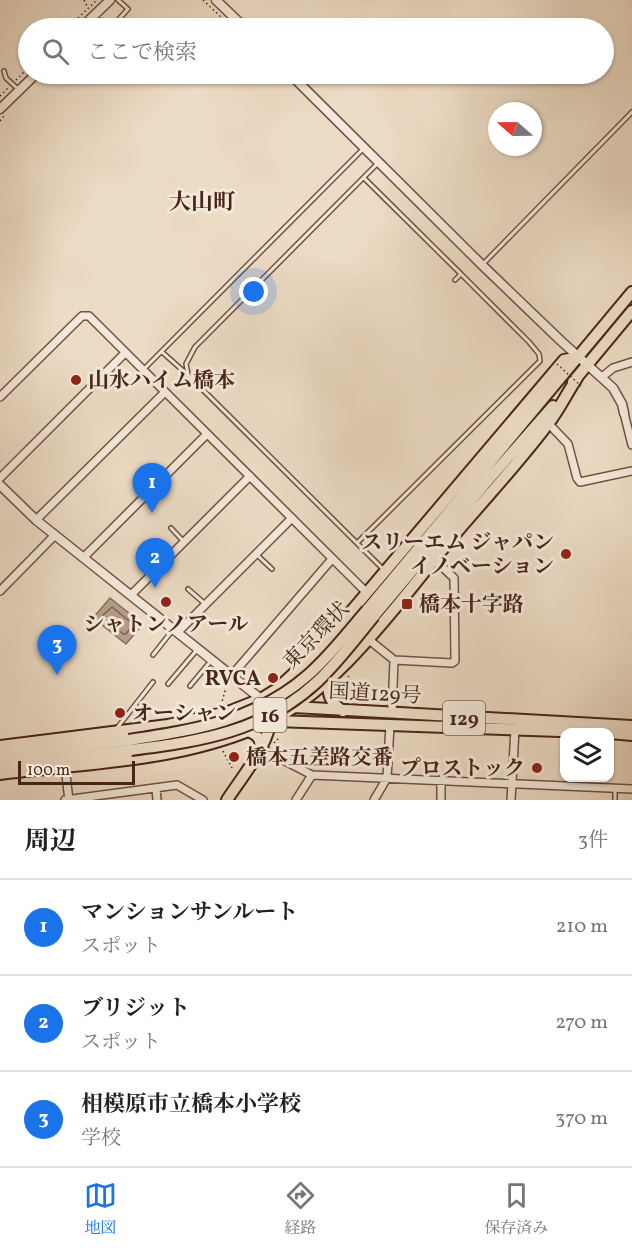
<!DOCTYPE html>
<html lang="ja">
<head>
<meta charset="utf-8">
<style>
  body { margin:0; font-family:Vollkorn,"Noto Serif JP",serif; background:#f6f6f6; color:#222 }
  .controls { position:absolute; right:18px; bottom:18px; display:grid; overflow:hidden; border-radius:12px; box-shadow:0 2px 4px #0004 }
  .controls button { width:54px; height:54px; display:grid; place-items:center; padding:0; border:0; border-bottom:2px solid #e0e0e0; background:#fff; color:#222; font:30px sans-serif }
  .compass { position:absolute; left:488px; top:102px; width:54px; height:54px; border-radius:50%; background:#fff; box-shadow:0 2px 4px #0004; rotate:290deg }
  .scale { position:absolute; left:18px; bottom:15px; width:117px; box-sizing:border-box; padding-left:6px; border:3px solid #482518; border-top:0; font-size:16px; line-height:21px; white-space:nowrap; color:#482518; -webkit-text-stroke:4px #f3e8d9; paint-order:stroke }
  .you { position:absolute; left:254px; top:292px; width:21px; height:21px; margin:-15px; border:4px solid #fff; border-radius:50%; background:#1a73e8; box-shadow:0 0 0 9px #1a73e833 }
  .badge { display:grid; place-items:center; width:39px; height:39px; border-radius:50%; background:#1a73e8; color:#fff; font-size:20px; font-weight:700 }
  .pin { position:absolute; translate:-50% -50px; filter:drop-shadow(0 2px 3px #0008) }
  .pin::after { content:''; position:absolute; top:32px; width:21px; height:18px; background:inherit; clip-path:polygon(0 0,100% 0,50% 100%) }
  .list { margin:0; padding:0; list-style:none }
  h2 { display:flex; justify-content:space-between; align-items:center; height:78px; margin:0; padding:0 24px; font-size:26px }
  h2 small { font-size:20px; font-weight:400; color:#767676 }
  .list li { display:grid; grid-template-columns:39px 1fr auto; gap:18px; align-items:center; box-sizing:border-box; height:96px; padding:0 24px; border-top:2px solid #e0e0e0 }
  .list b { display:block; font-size:22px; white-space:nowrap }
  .list p { margin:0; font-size:20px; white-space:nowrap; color:#767676 }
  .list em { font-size:20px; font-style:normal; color:#767676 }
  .icon { flex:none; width:33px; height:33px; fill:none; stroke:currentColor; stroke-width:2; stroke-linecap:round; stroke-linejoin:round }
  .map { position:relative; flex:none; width:632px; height:800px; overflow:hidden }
  .search { position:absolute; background:#fff; box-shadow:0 2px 4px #0004; left:18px; right:18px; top:18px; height:66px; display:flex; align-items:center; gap:15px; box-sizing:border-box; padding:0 21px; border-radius:33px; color:#767676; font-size:22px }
  .sheet { height:366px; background:#fff }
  nav { display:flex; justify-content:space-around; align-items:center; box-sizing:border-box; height:84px; border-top:2px solid #e0e0e0; background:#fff; font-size:16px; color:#767676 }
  nav a { display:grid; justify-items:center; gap:3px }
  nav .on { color:#1a73e8 }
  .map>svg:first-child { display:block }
</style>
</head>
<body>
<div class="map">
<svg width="632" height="800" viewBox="0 0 632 800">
  <rect width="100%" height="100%" fill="#ecdbc5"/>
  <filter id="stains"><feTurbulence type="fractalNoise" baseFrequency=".00333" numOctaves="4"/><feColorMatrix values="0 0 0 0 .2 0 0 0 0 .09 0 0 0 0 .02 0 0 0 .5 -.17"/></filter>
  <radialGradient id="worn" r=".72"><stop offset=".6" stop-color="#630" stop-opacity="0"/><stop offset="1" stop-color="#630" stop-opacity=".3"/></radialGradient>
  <path fill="#b49d8a" stroke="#896d5c" stroke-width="1.5" d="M110 598 143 624 126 644 93 618Z"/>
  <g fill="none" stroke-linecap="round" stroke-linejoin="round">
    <path stroke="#7e6151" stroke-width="1.5" d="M112 607 133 624 126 634H123L103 618V615Z"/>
    <g stroke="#715243" stroke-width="6">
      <path id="service" d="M111 28 128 9 118 0
        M4 71 6 78 19 90
        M364 178 461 274
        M484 263 632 112
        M162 352 189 376 384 570
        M144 369 364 148
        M188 374 186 364 195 347 378 163
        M171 528 184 542
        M157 543 168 555
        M357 543 540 361 539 354 529 342 461 274 455 280
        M256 554 272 569
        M188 589 204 603
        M153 655 172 631
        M168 684 196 651
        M190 686 210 662
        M117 728 153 682
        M615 800V790"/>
    </g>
    <g stroke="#715243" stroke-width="10">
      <path id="minor" d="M602 377 613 368 632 362
        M0 397 82 316H89L367 593
        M624 413 632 445
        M548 423 568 444 577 478 580 482 632 471
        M0 478 125 353
        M36 520 165 392
        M84 557 207 434
        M0 591 55 535
        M131 595 250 476
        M178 632 292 518
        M368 639 394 660 392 713
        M394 660 452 663 455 661 454 578 434 559
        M232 675 332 559
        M260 748 312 775 632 789
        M65 767 69 800
        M156 788 157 800
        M65 800 177 785 203 800
        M296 800 312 775
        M374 800 387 778 390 725
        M441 800V780
        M511 800 515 729"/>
    </g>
    <g stroke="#715243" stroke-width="11">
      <path id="tertiary" d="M216 0 245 28
        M81 28 110 0
        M290 74 482 265 561 341 613 388 622 404 624 413
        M0 109 36 74
        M0 485 36 520 261 699"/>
    </g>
    <g stroke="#482518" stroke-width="14">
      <path id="primary" d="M227 800C241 778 274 739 270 714"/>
    </g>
    <g stroke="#482518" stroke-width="14">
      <path id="trunk" d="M573 382 632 311
        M367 610 632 292
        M374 616 489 479 553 406
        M331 680C325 694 331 703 343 711
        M294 707 632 726
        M275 721 589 732
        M248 731C256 734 262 738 260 748
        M610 733 632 735
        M0 746 168 725 228 712 261 699 277 689 315 654 564 360 578 357
        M0 756 129 740
        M0 766 131 750
        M0 774C87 763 177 762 258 727 336 694 398 603 451 539 483 501 518 464 548 424 559 410 567 393 577 378"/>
    </g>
    <path stroke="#482518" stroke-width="1.5" stroke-dasharray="1.5 3" stroke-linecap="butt" d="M84 0 88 8
      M203 0 224 20
      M78 18 97 0
      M68 28 75 22
      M16 80 28 68
      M0 96 9 87
      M0 121 4 116
      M245 676 247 675 262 687
      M338 689 357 695V688L348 676
      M221 705 227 684
      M274 743 280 737
      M223 751 232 768
      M288 753 299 757 304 751"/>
    <use href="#service" stroke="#f3e8d9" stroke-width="3"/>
    <use href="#minor" stroke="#f3e8d9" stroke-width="7"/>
    <use href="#tertiary" stroke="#f3e8d9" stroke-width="8"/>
    <use href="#primary" stroke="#ecdbc5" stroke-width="10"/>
    <use href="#trunk" stroke="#ecdbc5" stroke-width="10"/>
    <g stroke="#482518" stroke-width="14" stroke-linecap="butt">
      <path id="trunk-bridge" d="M129 740C195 730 257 720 308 675 330 656 348 632 367 610
        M131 750C201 741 263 732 317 682 338 662 356 638 374 616"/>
    </g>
    <path stroke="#482518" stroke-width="1.5" stroke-dasharray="1.5 3" stroke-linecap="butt" d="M557 364 581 386"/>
    <use href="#trunk-bridge" stroke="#ecdbc5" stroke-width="10"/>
  </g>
  <g fill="#8f2418" stroke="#f3e8d9" stroke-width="2">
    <circle cx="76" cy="380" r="6"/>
    <circle cx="566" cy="554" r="6"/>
    <circle cx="166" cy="602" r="6"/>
    <rect x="401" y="598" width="12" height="12" rx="3"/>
    <circle cx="273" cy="678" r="6"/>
    <circle cx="120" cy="713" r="6"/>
    <circle cx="234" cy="757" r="6"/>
    <circle cx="537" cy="768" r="6"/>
  </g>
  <g text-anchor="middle" stroke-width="6" stroke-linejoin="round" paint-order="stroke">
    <g fill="#f3e8d9" stroke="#7b6052" stroke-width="1.5">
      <rect x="253.5" y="698" width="33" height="34" rx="4.5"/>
      <rect x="443" y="701" width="42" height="34" rx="4.5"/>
    </g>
    <g font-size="20" font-weight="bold" fill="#482518">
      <text x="270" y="722">16</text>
      <text x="464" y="725">129</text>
    </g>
    <g font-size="21" font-weight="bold" fill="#482518" stroke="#f3e8d9" text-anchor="start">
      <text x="88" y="387">山水ハイム橋本</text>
      <text x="554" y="549" text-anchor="end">スリーエム ジャパン<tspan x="554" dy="24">イノベーション</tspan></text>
      <text x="419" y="611">橋本十字路</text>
      <text x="166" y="631" text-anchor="middle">シャトンノアール</text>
      <text x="261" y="685" text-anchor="end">RVCA</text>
      <text x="132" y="720">オーシャン</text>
      <text x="246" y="764">橋本五差路交番</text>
      <text x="525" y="775" text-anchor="end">プロストック</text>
    </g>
    <g font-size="21" fill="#482518" stroke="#f3e8d9">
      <text transform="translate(316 635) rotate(-46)" y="7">東京環状</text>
      <text transform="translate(375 693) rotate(3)" y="7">国道129号</text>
    </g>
    <g font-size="22" font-weight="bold" fill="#482518" stroke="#f3e8d9">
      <text x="202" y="209">大山町</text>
    </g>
  </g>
  <rect width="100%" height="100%" filter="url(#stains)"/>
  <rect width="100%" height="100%" fill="url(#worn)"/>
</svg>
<div class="controls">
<button><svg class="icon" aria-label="layers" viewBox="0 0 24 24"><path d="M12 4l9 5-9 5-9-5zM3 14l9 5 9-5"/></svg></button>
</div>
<svg class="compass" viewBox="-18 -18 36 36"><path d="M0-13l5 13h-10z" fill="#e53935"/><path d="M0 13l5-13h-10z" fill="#767676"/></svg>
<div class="scale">100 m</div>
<div class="you"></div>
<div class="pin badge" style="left:152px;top:513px">1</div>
<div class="pin badge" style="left:155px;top:588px">2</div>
<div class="pin badge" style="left:57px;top:675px">3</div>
<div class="search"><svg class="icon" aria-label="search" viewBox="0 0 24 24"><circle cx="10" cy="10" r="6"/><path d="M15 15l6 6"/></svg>ここで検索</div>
</div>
<section class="sheet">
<h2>周辺<small>3件</small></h2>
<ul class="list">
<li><span class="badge">1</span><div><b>マンションサンルート</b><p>スポット</p></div><em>210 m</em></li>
<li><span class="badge">2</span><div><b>ブリジット</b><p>スポット</p></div><em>270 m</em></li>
<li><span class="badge">3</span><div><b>相模原市立橋本小学校</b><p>学校</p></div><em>370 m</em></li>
</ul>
</section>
<nav>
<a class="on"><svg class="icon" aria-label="map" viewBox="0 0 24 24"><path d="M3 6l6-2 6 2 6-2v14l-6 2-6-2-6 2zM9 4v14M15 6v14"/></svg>地図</a>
<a><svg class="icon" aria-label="directions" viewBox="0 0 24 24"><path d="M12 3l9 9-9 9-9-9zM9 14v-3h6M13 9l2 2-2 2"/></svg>経路</a>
<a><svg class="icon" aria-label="saved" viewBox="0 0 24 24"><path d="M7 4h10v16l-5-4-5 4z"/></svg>保存済み</a>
</nav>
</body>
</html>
